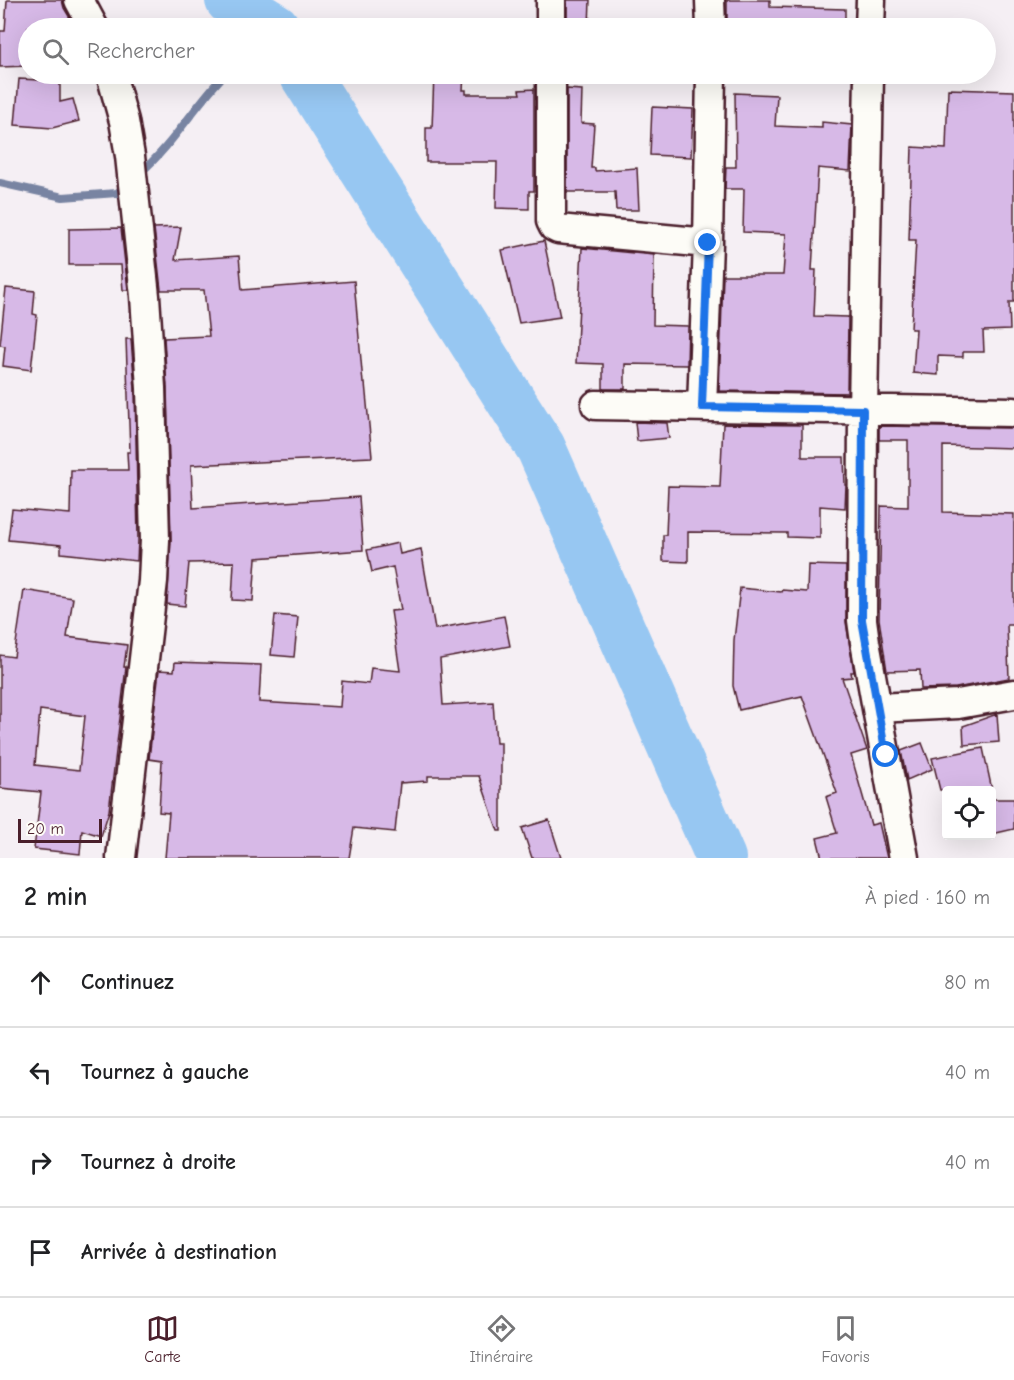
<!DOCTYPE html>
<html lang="fr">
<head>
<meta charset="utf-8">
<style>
  body { margin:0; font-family:"Comic Neue",sans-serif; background:#f6f6f6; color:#202124 }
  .controls { position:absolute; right:18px; bottom:18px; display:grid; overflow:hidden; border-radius:6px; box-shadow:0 6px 24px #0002 }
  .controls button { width:54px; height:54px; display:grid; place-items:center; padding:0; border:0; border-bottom:2px solid #e0e0e0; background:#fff; color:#202124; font:30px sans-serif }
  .scale { position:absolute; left:18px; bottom:15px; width:84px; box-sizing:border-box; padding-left:6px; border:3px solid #4a1f2b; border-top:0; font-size:16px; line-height:21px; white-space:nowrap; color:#4a1f2b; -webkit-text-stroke:4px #fdfcf7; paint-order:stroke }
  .stop { position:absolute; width:18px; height:18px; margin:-14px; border:4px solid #1a73e8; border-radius:50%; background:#fff }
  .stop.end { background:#1a73e8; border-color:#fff; box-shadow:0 2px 6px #0008 }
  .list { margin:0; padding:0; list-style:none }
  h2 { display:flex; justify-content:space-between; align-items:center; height:78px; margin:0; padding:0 24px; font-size:26px }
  h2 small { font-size:20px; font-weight:400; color:#757577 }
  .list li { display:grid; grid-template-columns:39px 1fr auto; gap:18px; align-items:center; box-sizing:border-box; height:90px; padding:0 24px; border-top:2px solid #e0e0e0 }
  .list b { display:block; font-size:22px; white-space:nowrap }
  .list em { font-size:20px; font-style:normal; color:#757577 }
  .icon { flex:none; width:33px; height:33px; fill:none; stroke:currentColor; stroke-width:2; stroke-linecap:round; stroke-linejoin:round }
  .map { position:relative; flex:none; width:1014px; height:858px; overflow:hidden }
  .search { position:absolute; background:#fff; box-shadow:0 6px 24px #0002; left:18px; right:18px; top:18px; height:66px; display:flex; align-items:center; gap:15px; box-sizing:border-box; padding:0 21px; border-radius:33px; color:#757577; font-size:22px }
  .sheet { height:438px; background:#fff }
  nav { display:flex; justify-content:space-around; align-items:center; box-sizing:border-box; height:84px; border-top:2px solid #e0e0e0; background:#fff; font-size:16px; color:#757577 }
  nav a { display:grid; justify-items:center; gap:3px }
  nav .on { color:#4a1f2b }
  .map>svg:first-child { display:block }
</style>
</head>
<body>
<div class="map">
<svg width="1014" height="858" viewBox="0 0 1014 858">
  <rect width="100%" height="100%" fill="#f5eff4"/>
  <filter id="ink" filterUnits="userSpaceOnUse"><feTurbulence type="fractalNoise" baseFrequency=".0167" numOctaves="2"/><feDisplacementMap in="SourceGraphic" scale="12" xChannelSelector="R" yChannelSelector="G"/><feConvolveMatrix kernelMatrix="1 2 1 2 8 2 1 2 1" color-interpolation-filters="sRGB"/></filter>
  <g filter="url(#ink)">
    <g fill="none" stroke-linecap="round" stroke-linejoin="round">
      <path stroke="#7884a2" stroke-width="8" d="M218 0 223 28
        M139 174C174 144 194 106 225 74
        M0 183 63 197 117 193 127 184"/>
      <path stroke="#97c7f2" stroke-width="50" d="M230 0 275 28
        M304 74 541 448 721 858"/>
    </g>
    <path fill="#d7b9e7" stroke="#4a1f2b" stroke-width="1.5" fill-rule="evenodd" d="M7 0H62L64 8 76 28H28V66L0 67V31H5Z
      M567 0H590L589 26 567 25Z
      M727 0H770V7L845 9V28H727Z
      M434 74H464L463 90H466V94H520L519 90 534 89V191H529V209L496 208 497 162H426V128H432Z
      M19 79 60 81V102L73 99 79 121 52 128 15 125Z
      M567 89 582 90 581 123 594 124 591 168H595V171L637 168 639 210H616L615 192H567Z
      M948 89 1014 91V302H1009L1010 330 983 331 984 352H963V357L938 356V375L913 373 916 329H911L916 240H909L912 147 946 149Z
      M735 93 777 95 775 126 822 128V122L852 125 850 171 818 168 812 270H816L814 316 848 317 847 393 719 391 723 275H783L786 234 743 232 744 189H725L726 167H736Z
      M652 107 693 109 691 157 650 155Z
      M181 227 175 260 239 256 242 290 354 281 363 383H365L372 457 191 465 193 508 359 497 363 550 256 558 253 601 232 600 234 562 189 563 185 606 167 604 171 540 167 388 164 338 209 336 204 290H161L154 228Z
      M121 228 128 290H123L121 265H69V229Z
      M544 241 560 317 519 323 502 250Z
      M582 248 654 255 653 325 688 326 687 365 625 364V389H603V364L576 363Z
      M6 288 35 291 33 314 37 315 31 370 3 366 5 346 0 345Z
      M126 339H131L135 389 138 540 137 561 61 553V545L8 540 12 509 70 514 71 470H128L127 452H130Z
      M635 422 667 423 669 438 637 441Z
      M723 424 802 425V457H844L845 485H846L845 508 820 506V538L787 537V533L688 532V562L663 561V535H666L668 486 720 487Z
      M879 426 1014 428V448L943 446V512L1014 514V625H1007L1009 678 956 688 921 689 920 670 887 671 879 619 881 506 908 507V440H879Z
      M398 543 400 554 421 549 435 629 504 616 510 646 440 659 443 705 493 702 496 743H501V831H498L479 776H428V781L400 783 395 832 354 828 349 858H165L169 813 159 812 162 761 149 759 159 670 174 671 175 662 261 665 259 702 340 707 342 681 369 684 371 668 400 671 391 611 401 610 393 567 372 572 367 550Z
      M808 565 846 566V622L854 672H851L852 677 842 678 867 750 851 755 871 825 879 823 887 858H822L817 838 837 833 826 797 837 793 802 696 739 710 733 686 734 640 740 588 781 592 782 590 807 592Z
      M24 590 73 598 67 637 127 645 124 667H126L109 811 101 836 82 830 80 854 34 849 41 792 0 788V655L14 657ZM40 710 85 716 79 770 35 765Z
      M275 615 298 617 294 657 271 655Z
      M997 714 999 742 964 745 963 726Z
      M922 743 932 769 907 780 901 751Z
      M983 748 992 790H940L932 758Z
      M992 799H1014V829L992 834Z
      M549 820 561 858H532L522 828Z"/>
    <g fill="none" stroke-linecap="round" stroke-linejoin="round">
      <g stroke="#4a1f2b" stroke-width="33">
        <path id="street" d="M79 0 94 28
          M551 0V28
          M710 0 711 28
          M870 28 871 0
          M111 74 124 121 130 156 145 296 151 388 155 540 153 581 121 858
          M551 74V221L554 227 558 229 708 243
          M869 74 863 410 862 620 865 642 904 858
          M596 405 1014 412
          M702 407 708 243 711 74
          M877 708 958 704 1014 694"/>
      </g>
      <use href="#street" stroke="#fdfcf7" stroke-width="28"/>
    </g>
  </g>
  <g fill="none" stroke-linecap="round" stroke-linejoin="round" filter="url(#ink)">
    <path stroke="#1a73e8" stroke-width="8" d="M708 243 702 407 863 410 862 620 886 755"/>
  </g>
</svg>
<div class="controls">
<button><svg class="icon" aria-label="locate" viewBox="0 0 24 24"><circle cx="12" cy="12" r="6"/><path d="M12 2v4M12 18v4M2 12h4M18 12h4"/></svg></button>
</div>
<div class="scale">20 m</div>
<div class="stop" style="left:886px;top:755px"></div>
<div class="stop end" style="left:708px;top:243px"></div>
<div class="search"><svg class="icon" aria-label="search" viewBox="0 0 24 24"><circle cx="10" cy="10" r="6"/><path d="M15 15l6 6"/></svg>Rechercher</div>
</div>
<section class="sheet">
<h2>2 min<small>À pied · 160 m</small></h2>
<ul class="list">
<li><svg class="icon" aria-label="ahead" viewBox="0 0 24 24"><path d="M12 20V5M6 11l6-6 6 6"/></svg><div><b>Continuez</b></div><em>80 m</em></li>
<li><svg class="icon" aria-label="left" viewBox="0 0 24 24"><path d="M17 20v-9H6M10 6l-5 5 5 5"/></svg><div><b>Tournez à gauche</b></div><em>40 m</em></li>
<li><svg class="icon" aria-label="right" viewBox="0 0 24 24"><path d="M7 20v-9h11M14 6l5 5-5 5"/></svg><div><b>Tournez à droite</b></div><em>40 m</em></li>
<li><svg class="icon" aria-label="arrive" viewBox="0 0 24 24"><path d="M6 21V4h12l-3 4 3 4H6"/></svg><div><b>Arrivée à destination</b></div></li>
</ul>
</section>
<nav>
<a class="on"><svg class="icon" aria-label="map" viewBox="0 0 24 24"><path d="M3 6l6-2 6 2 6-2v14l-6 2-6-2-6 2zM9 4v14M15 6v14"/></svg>Carte</a>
<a><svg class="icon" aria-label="directions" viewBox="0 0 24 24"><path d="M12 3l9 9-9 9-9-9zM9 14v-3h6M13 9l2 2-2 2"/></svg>Itinéraire</a>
<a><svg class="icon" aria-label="saved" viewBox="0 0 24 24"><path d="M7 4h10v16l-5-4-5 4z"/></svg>Favoris</a>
</nav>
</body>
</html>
